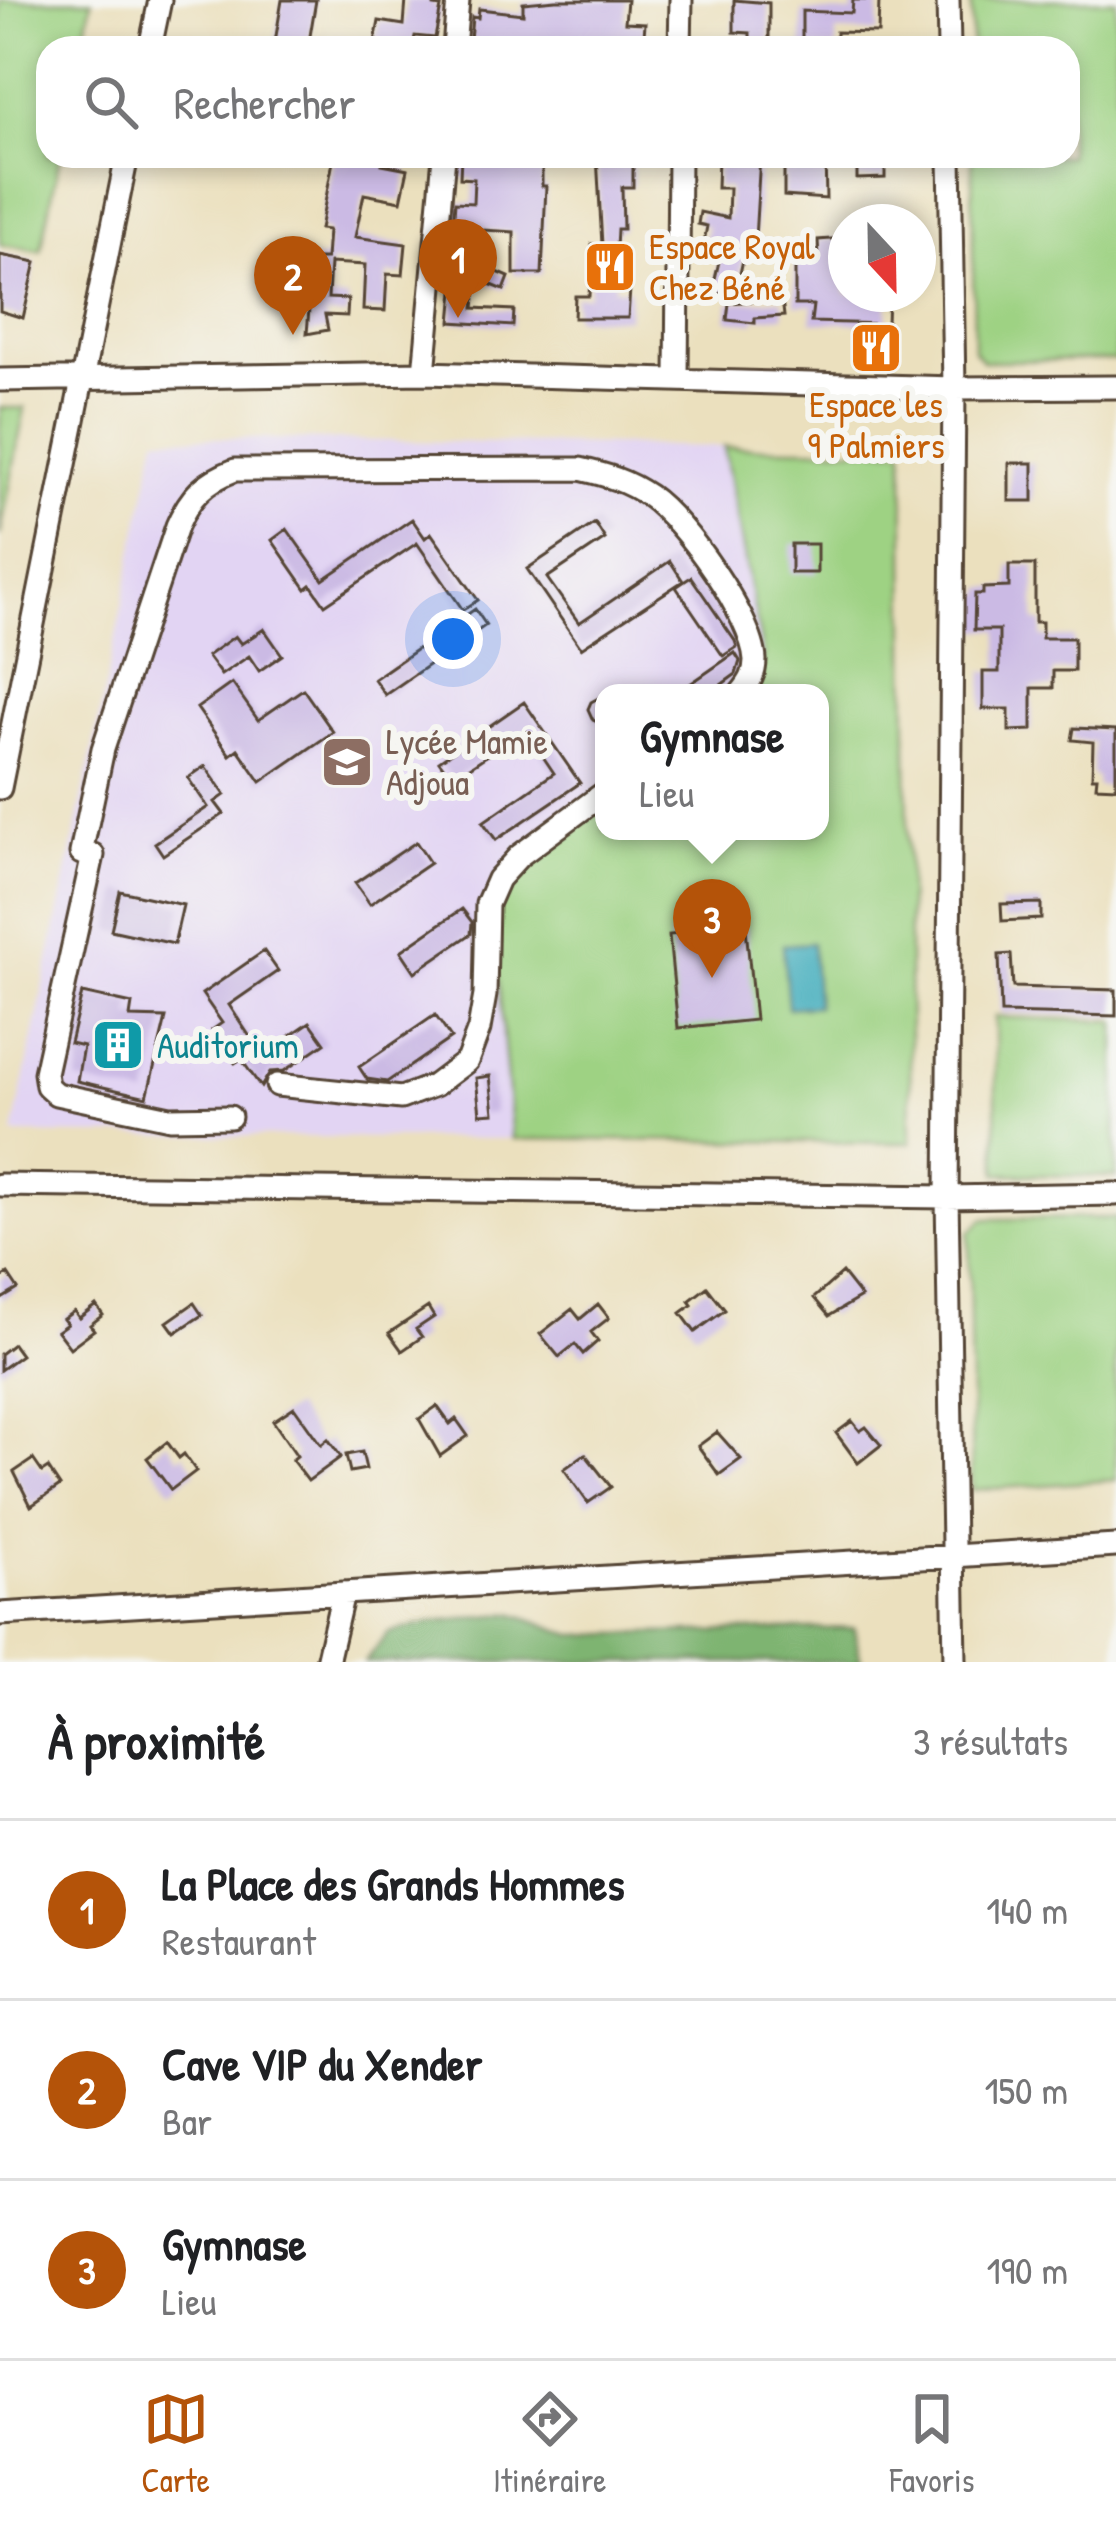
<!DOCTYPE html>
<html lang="fr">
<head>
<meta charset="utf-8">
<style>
  body { margin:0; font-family:"Patrick Hand",sans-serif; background:#f2f2f2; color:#202124 }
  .compass { position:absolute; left:828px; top:204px; width:108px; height:108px; border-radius:50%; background:#fff; box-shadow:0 6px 18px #0003; rotate:158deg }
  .you { position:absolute; left:453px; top:639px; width:42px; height:42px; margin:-30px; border:9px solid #fff; border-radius:50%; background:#1a73e8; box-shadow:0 0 0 18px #1a73e833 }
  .badge { display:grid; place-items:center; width:78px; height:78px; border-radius:50%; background:#b45309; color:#fff; font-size:39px; font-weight:700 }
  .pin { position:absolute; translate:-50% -99px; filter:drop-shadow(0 3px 6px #0008) }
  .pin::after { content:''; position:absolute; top:63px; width:42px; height:36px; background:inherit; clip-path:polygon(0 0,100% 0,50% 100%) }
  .popup { position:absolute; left:595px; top:684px; width:234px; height:156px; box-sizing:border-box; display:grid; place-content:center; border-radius:24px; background:#fff; filter:drop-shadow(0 3px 9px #0005); font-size:39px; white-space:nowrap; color:#757577 }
  .popup b { font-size:45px; color:#202124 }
  .popup::after { content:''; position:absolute; left:50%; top:100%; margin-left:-24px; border:24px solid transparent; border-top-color:#fff }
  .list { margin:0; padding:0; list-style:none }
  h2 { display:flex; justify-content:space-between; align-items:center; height:156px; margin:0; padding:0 48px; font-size:51px }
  h2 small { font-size:39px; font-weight:400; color:#757577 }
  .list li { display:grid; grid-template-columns:78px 1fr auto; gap:36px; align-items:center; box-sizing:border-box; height:180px; padding:0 48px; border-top:3px solid #e0e0e0 }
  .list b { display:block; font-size:45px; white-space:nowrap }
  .list p { margin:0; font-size:39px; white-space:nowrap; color:#757577 }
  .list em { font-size:39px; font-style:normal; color:#757577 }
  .icon { flex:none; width:66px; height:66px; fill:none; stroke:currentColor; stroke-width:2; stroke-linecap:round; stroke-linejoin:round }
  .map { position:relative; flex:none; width:1116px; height:1662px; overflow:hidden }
  .search { position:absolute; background:#fff; box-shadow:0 6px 18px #0003; left:36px; right:36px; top:36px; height:132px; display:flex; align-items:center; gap:30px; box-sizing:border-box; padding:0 42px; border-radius:36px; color:#757577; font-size:45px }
  .sheet { height:696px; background:#fff }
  nav { display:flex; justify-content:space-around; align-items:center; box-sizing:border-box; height:168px; border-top:3px solid #e0e0e0; background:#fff; font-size:33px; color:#757577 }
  nav a { display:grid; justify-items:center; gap:6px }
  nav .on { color:#b45309 }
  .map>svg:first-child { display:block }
</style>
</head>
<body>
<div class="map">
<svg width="1116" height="1662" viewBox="0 0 1116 1662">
  <rect width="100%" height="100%" fill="#f6f6f2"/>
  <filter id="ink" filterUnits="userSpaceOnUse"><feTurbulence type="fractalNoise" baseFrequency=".00833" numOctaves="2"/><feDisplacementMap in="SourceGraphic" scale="24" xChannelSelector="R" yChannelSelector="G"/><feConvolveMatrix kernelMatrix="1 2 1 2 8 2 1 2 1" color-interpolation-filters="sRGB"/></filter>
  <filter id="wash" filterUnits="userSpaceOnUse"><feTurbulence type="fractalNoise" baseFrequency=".004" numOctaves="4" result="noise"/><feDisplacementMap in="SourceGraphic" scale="48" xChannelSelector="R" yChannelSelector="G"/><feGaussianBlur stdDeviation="2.7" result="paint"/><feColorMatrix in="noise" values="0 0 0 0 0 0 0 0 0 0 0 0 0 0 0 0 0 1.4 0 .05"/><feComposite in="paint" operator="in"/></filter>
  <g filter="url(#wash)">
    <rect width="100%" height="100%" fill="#ebe0be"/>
    <path fill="#e2d4f3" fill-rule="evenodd" d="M157 437 904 450 911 1143 13 1134ZM604 693H820V831H604Z"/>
    <path fill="#9ed283" stroke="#6c7e50" stroke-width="3" d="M0 0H92L82 48H48V156H60L41 251 0 245Z
      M971 0H1116V360L983 361 974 350 972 156H1068V48H972Z
      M0 408H25L0 536Z
      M724 447 904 450 911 1143 512 1139 494 926C500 865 559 838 604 806V831H820V693H752L763 656Z
      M995 1017 1116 1021V1177L997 1174Z
      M1116 1218V1480L972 1490 969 1233 984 1219Z"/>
    <path fill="#7eb471" stroke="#5c6f48" stroke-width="3" d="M513 1613 573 1635 854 1628 861 1662H365L388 1633 429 1622Z"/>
    <path fill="#3dabbb" stroke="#3c6a6c" stroke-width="3" d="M812 943 817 1006 788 1008 783 945Z"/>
    <g id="blocks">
      <path fill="#cbbae4" d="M282 0H316L308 48H274Z
        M406 0H434V6L441 7 435 38 415 36 412 48 375 42 379 21 404 25Z
        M556 0H627L625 22 645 23 643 48H510L470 40 472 17 478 18 479 9 523 14V3Z
        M734 0 769 3V48H750V33L734 32Z
        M853 0H879L878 33 836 32V48H802V11L852 13Z
        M334 156H383L382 164 408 169 401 201 364 194 355 237 406 244 403 275 387 274 385 311 363 310 365 265 330 263 328 298 348 299 347 316 325 315 328 330 307 334 313 259H326L328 230 320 229Z
        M461 156H542V186H546L542 274H514V232L484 230 481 265 509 277 504 290 477 279 474 308 514 310 513 326 451 322 456 270H450L455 202 473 203 474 179 460 178Z
        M597 156H616V164H633V187H622L623 229H617L614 288 630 289 628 318H574L575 296H589L592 244 602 245Z
        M718 156H760L755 239 773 241 770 255 745 251 735 296 712 292 720 257 702 253 707 226 698 224 700 212 728 218 729 188H717Z
        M784 156H825L826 199 784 196Z
        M857 156H885V178L857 179Z
        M844 238 846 294H888L887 324 811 322 813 305H795V253L819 258 818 240Z
        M0 255 36 262 23 318 0 311Z
        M782 299 784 316 755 318V323L727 320 729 303Z
        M1009 463H1033V501H1009Z
        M412 519 425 538 431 533 478 600 463 610 417 543 325 605 311 585 306 589 272 540 287 529 323 580Z
        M595 523 605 539 547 578 579 623 670 561 683 581 581 648 527 569Z
        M791 544H817V573H791Z
        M1009 565H1035V622H1042V638H1074V671H1053V688H1032V730L1009 731V709H983V672H999V630H974L975 594H983V588L1009 587Z
        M691 577 735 641 737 647 723 656 676 587Z
        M475 609 486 625 385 695 374 679Z
        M264 629 282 655 259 671 249 656 221 675 207 656 235 636 241 644Z
        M735 653 740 661 736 674 710 693H677Z
        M232 683 258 720 303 689 333 732 261 782 238 749 230 755 197 708Z
        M604 695V725L593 720 588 709 591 702Z
        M524 702 580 783 496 840 483 822 554 773 525 730 452 779 439 761Z
        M1074 728 1116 730V787L1096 786 1097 777H1092L1093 742 1072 740Z
        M205 766 225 795 215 802 224 814 163 855 155 843 208 807 188 778Z
        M416 842 430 863 370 904 355 883Z
        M120 891 183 905 174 944 111 930Z
        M1041 903V919L1002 921 1001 904Z
        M462 909 472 922 471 934 415 972 401 951Z
        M746 928 755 1020 678 1028 669 935Z
        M264 951 278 971 229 1005 262 1055 310 1022 325 1043 284 1071 270 1072 261 1087 241 1059 235 1063 212 1030 222 1023 202 994Z
        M1011 954 1013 987 1116 990V1016L1001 1013 999 955Z
        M82 993 132 1004 130 1017 166 1018 147 1097 77 1081 83 1046 70 1043Z
        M435 1015 451 1038 387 1082 367 1079 359 1067Z
        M490 1076 494 1113 480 1114 476 1078Z
        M842 1273 861 1297 829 1316 814 1298Z
        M8 1274 18 1289 0 1300V1279Z
        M707 1287 725 1310 695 1332 681 1313 692 1305 689 1301Z
        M194 1303 202 1315 175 1333 167 1322Z
        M598 1304 609 1318 591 1332 598 1341 583 1354 575 1344 559 1357 540 1334 572 1309 580 1319Z
        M96 1305 103 1315 90 1325 94 1330 70 1348 57 1331 67 1324 63 1319 74 1311 79 1318Z
        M428 1307 434 1317 416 1329 422 1337 402 1351 389 1333Z
        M13 1344 21 1355 0 1370V1354Z
        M437 1406 450 1424 456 1419 468 1436 440 1456 419 1419Z
        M294 1407 321 1445 328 1439 341 1457 308 1481 292 1460 297 1456 273 1421Z
        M852 1421 860 1431 866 1427 881 1445 858 1463 836 1433Z
        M717 1432 741 1459 719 1475 698 1446Z
        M167 1442 179 1458 184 1454 196 1471 171 1490 147 1458Z
        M362 1452 366 1469 350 1472 346 1455Z
        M585 1454 611 1487 588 1503 564 1469Z
        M33 1459 42 1472 48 1468 60 1486 31 1506 14 1472Z"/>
    </g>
  </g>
  <g filter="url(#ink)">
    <use href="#blocks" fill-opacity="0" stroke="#554536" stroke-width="3"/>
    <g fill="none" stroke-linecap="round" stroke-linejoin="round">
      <g stroke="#554536" stroke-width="27">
        <path id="minor" d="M948 0 949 48
          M150 48 160 0
          M454 48 458 0
          M680 48 681 0
          M950 156 954 388 947 1197 955 1662
          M424 373 444 156
          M677 378 679 156
          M0 380 424 373 954 388 1116 387
          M0 788 127 156
          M81 853 103 749 177 526C190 496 204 482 235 470L580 469C607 475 627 481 649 496 684 520 753 618 755 660 755 674 750 682 741 693
          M93 855 45 1073 47 1086 56 1094 170 1118 230 1117
          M277 1085 401 1098 435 1085 467 1061 479 1029 485 995 487 904 498 879 519 856 604 793
          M0 1185 947 1197 1116 1194
          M0 1614 1116 1546
          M327 1662 343 1593"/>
      </g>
      <use href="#minor" stroke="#fff" stroke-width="21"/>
    </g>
  </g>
  <defs>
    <g id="restaurant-square" transform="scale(2.7)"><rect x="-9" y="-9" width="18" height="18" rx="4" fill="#e8710a" stroke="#f6f6f2"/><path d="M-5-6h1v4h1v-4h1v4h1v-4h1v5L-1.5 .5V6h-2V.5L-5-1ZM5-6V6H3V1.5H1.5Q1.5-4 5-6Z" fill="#fff"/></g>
    <g id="university-square" transform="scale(2.7)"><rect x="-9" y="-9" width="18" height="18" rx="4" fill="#8d6e63" stroke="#f6f6f2"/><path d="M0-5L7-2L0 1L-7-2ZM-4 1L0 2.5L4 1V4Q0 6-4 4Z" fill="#fff"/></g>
    <g id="building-square" transform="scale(2.7)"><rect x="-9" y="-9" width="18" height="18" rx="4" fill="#0f9aa8" stroke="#f6f6f2"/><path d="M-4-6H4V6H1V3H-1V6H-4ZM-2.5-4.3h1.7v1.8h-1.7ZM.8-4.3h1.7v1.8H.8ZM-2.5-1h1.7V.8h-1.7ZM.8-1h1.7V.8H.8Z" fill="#fff"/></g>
  </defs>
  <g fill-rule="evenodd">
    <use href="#restaurant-square" x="610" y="267"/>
    <use href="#restaurant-square" x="876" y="348"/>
    <use href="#university-square" x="347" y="762"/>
    <use href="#building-square" x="118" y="1045"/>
  </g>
  <g text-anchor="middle" stroke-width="12" stroke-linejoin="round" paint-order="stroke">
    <g font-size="36" fill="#c56008" stroke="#f6f6f2" text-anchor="start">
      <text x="649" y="259">Espace Royal<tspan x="649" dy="41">Chez Béné</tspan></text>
      <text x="876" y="417" text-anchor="middle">Espace les<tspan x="876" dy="41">9 Palmiers</tspan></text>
    </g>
    <g font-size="36" fill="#785e54" stroke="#f6f6f2" text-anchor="start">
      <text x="386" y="754">Lycée Mamie<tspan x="386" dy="41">Adjoua</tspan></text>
    </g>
    <g font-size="36" fill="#0d838f" stroke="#f6f6f2" text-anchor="start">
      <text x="157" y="1058">Auditorium</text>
    </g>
  </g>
</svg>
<svg class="compass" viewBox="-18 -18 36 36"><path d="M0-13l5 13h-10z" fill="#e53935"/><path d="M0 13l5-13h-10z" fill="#757577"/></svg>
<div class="you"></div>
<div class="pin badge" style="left:458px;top:318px">1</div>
<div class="pin badge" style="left:293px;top:335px">2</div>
<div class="pin badge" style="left:712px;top:978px">3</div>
<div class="popup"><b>Gymnase</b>Lieu</div>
<div class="search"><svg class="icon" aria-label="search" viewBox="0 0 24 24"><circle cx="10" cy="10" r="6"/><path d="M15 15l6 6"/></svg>Rechercher</div>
</div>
<section class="sheet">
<h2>À proximité<small>3 résultats</small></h2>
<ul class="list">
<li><span class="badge">1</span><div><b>La Place des Grands Hommes</b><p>Restaurant</p></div><em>140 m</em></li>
<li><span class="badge">2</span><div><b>Cave VIP du Xender</b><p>Bar</p></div><em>150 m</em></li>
<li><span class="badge">3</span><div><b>Gymnase</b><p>Lieu</p></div><em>190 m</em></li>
</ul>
</section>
<nav>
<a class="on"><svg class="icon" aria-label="map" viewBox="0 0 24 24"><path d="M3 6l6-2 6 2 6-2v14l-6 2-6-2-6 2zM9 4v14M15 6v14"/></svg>Carte</a>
<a><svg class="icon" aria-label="directions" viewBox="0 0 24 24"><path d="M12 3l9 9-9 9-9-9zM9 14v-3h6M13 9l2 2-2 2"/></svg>Itinéraire</a>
<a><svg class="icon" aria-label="saved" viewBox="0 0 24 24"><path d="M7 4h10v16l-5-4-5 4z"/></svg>Favoris</a>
</nav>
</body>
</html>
